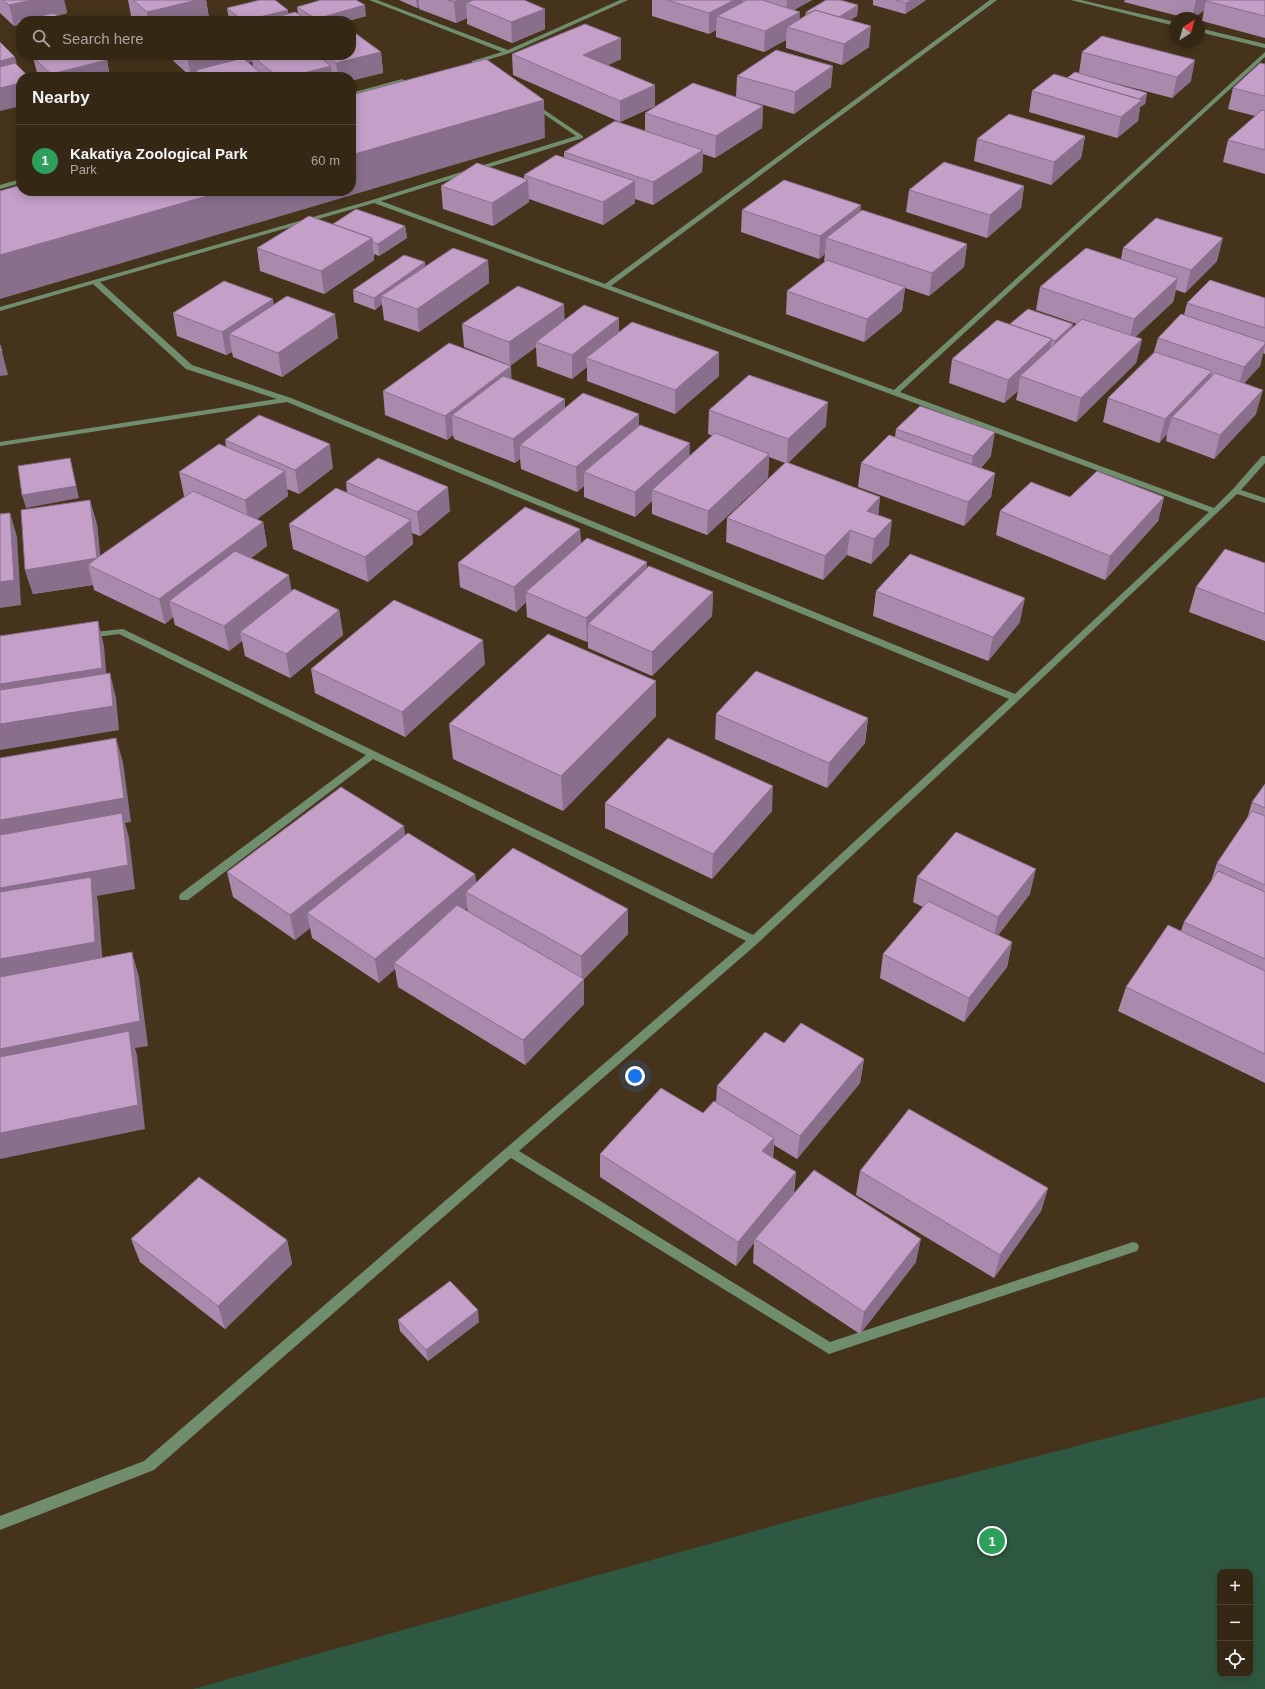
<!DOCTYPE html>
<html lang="en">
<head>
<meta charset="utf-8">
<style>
  body { margin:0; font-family:Arial,sans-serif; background:#3c2f1d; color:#f1f3f6 }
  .controls { position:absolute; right:12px; bottom:12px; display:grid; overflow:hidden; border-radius:8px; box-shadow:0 2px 10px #0003 }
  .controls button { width:36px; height:36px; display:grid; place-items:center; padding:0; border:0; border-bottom:1px solid #4e4434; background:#342714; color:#f1f3f6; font:20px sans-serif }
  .compass { position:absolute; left:1169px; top:12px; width:36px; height:36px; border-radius:50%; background:#342714; box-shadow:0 2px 10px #0003; rotate:37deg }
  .you { position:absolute; left:635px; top:1076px; width:14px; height:14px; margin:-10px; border:3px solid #fff; border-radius:50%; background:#1a73e8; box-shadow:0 0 0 6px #1a73e833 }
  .badge { display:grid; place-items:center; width:26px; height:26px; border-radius:50%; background:#bca0f2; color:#fff; font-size:13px; font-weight:700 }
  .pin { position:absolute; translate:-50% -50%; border:2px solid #fff; box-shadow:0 1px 4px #0006 }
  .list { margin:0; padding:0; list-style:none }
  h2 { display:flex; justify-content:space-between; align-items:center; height:52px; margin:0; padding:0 16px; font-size:17px }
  h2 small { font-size:13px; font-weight:400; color:#a9a5a0 }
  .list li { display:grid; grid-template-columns:26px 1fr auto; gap:12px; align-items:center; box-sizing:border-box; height:72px; padding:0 16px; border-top:1px solid #4e4434 }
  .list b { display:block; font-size:15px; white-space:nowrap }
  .list p { margin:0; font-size:13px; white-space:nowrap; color:#a9a5a0 }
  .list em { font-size:13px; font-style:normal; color:#a9a5a0 }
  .icon { flex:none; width:22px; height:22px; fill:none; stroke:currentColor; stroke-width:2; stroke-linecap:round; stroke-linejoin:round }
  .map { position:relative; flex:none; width:1265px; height:1689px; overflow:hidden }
  .search { position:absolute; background:#342714; box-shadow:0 2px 10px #0003; left:16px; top:16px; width:340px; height:44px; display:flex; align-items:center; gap:10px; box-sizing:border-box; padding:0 14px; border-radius:16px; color:#a9a5a0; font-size:15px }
  .panel { position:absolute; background:#342714; box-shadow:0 2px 10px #0003; left:16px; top:72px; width:340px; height:124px; border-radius:16px }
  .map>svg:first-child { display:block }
</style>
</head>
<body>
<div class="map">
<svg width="1265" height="1689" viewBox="0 0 1265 1689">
  <rect width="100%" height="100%" fill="#45341b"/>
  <path fill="#2f5842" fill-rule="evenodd" d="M1265 1397V1689H193L830 1510ZM1220 1572H1250V1674H1220Z"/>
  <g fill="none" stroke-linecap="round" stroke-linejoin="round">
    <path fill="#708e6e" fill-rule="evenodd" d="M369 0H377L508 50 620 0H628L510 53 474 64 472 63V61L502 52Z
      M990 0H997L611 286 894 390 1265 52V57L900 392 1214 508 1233 489 1262 456H1265V463L1241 490 1265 498V503L1237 494 1019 700 758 943 519 1151 830 1342 1133 1242 1137 1243 1139 1247 1137 1251 829 1354 511 1158 154 1470 0 1530V1516L144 1461 746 941 373 759 188 900H180L179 897 180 894 366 755 119 634 88 638 85 637 84 635 85 633 123 629 753 935 1009 699 287 402 0 446V442L277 399 186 369 93 284 0 311V307L372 200 576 136 532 106 531 105 534 103 583 136V138L381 201 605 284ZM374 203 1209 512 1015 694 291 398 192 365 100 282Z
      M1071 0H1081L1175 22V26Z
      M1199 28 1265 44V48L1199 32Z
      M402 79 405 81 404 82 351 97V93Z
      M21 179V183L0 189V185Z"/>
  </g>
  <path fill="#a989ac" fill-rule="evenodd" d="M0 0H64L67 13 57 16 21 21V33L20 32 18 25 14 26 0 13Z
    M128 0H206L209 18 199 21H137L131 16Z
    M399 0H524L545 29 512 43 467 24V18L456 23 419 9V7L417 8Z
    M652 0H812L794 10 800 19 805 16 806 12 858 5 857 16 850 20 869 47 842 65 786 48V40L764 52 716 37V30L709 34 652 16Z
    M873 0H926L905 14 873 5Z
    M1125 0H1265V38L1202 21 1204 10 1194 18H1186L1124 2Z
    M297 7 366 16 348 21H232L229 19 227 8 288 10V13L298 14Z
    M1102 36 1191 81 1172 98 1080 74 1147 93 1145 104 1140 107 1138 121 1117 138 1029 112 1032 91 1079 73 1082 52Z
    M621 38V59L608 65 655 85V106L620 122 513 75 512 54Z
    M381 52 383 73 351 77H197V76L191 77 167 55H251L252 62H248L253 66 251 55H351Z
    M35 55H107L108 56 104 57 107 60 110 77H38L33 57 36 56Z
    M1265 64V174L1223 162 1228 140 1255 116 1228 109 1233 88Z
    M737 76 831 87 794 114 736 97Z
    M763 106 762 128 715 158 703 154 702 172 653 205 635 199V203L603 225 529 199V202L493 226 443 209 441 186 524 178V175L564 157V152L645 131V113Z
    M1085 136 1081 158 1051 185 974 161 977 139Z
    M1024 186 1021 208 987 238 906 212 909 190Z
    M742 210 860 212 967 244 964 267 929 296 905 288 902 311 864 342 786 314 787 291 826 261H824L825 254 819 259 741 232Z
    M333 224 405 226 407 238 379 256 374 254V260L324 294 260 271 257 248Z
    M1123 248 1217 261 1185 293 1176 290 1173 302 1135 337 1142 339 1136 363 1076 422 1016 400 1018 391 1004 403 949 383 952 359 1010 324 1073 328 1077 324 1036 310 1040 287 1121 259Z
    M488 260 489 283 419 332 384 320 382 304 375 310 354 302 353 290 425 262V267Z
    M1265 298V354L1263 353 1260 366 1244 383 1256 414 1214 459 1166 441 1167 434 1159 443 1103 422 1108 398 1154 352 1158 338 1184 315 1187 303Z
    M273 299V305L338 338 282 377 233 357 232 352 226 355 177 336 173 313Z
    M619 318V332L719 352V376L675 414 587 381V367L572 379 537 366 536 347 510 366 511 379 565 399V408L639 414V426L689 456 713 436 708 434 709 410 826 426 788 463 880 497 878 515 889 545 871 564 847 555 823 580 726 542 727 518 785 463 769 457 768 478 707 535 652 514V501L635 517 584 497V486L577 492 521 469 520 459 515 463 454 439 453 435 447 440 385 415 383 391 509 365 464 347 462 324 565 320Z
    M896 429 991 456 981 468 995 473 991 497 964 526 858 487 861 463 895 437Z
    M225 440 333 468 299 494 287 489 288 496 257 519 263 522 267 546 251 558 292 591 339 610 343 635 290 678 245 656 242 641 229 651 175 625 173 617 165 624 94 590 93 585 33 594 25 570 97 524 100 556 185 496H184L179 472 226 447Z
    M346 482 450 511 420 536 412 533 413 544 368 582 293 549 289 524 347 493Z
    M1070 497H1164L1158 521 1105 580 996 535 1000 511Z
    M580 529 581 544 647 562V569L713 592 712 616 652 676 588 648V641L587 642 527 617 526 602 516 612 460 587 458 563Z
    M1265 563V641L1189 612 1196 587Z
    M876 591 1020 622 988 661 873 616Z
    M485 664 405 737 315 693 311 669Z
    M716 714 868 718 865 743 827 788 715 739Z
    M656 716 563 811 453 759 449 724Z
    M1265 784V1083L1118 1011 1126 987 1181 931 1184 922 1211 881 1217 863 1247 819 1252 802Z
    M605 803 772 811 712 879 605 828Z
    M405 836 475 874 476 882 628 934 584 979V1004L525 1065 398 987 395 969 379 983 312 938 310 928 295 940 233 897 227 872ZM467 908 468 912 465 910Z
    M917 877 1030 894 998 935 1012 942 1007 967 964 1022 880 978 883 954 923 907 913 902Z
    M784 1043 864 1059 860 1083 797 1159 774 1145 773 1158 796 1172 794 1194 916 1262 860 1334 753 1263 754 1243 736 1266 600 1177V1154L703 1113 716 1102 717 1086Z
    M860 1171 1048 1188 1041 1211 994 1278 856 1195Z
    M131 1239 287 1240 292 1264 225 1329 140 1262Z
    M398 1320 479 1322 428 1361 400 1331Z"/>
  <path fill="#896f8c" d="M3 0H64L67 13 35 21H17L18 25 14 26 9 5Z
    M197 0H206L209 18 199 21H148L147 12Z
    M416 0H419V7L417 8Z
    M460 0H499L466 3 467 18 456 23 454 2Z
    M734 0H743L742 16H717L716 30 709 34V13Z
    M787 0H812L786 14Z
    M911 0H926L905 14 906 3Z
    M1196 0H1217L1206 1 1204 10 1194 18H1192Z
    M365 5 366 16 348 21H316V19Z
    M858 5 857 16 833 31 834 20Z
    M545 9V29L512 43 511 22Z
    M288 10 289 20 287 21H243Z
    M800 12 799 31 787 27 786 40 764 52 765 31Z
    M871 26 869 47 842 65 844 44Z
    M621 38V59L584 76 583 55Z
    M381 52 383 73 351 81V77H338L336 63Z
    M47 55H107L108 56 51 70Z
    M190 55H251L252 62 200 75 196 70V76L191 77 187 56Z
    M15 57 20 78 0 83V61Z
    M107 60 110 77H52L51 74Z
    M1195 60 1191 81 1172 98 1177 77Z
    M331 66 332 77H288Z
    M833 66 831 87 794 114 795 92Z
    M21 83V106L0 111V88Z
    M655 85V106L620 122V101Z
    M1147 93 1145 104 1140 107 1138 121 1117 138 1121 117 1133 104Z
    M544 100 545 138 0 299V255L225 191H351V155Z
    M763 106 762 128 715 158 716 136Z
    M1085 136 1081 158 1051 185 1054 162Z
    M703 150 702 172 653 205V182Z
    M528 180 529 202 493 226 492 203Z
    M635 181V203L603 225V202Z
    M1024 186 1021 208 987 238 990 215Z
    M861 205 859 227 826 238 825 254 819 259 820 236Z
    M405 226 407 238 379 256 378 244Z
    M372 238 374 260 324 294 321 271Z
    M1223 238 1217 261 1185 293 1191 270Z
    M967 244 964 267 929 296 932 273Z
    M488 260 489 283 419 332 417 309Z
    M425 262 426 273 381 296 382 304 375 310 374 298Z
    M1178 278 1173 302 1129 343 1134 319Z
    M905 287 902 311 864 342 867 319Z
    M273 299 276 323 229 334 232 352 226 355 222 332Z
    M564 304 565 327 536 342V347L510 366 509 342Z
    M335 314 338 338 282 377 278 353Z
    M619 318V341L586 358 587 367 572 379V355Z
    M1073 324 1071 337 1053 353 1055 341Z
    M1052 339 1048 363 1020 376 1018 391 1004 403 1008 380Z
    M1142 339 1136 363 1076 422 1081 398Z
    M0 344 8 375 0 376Z
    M1265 344V346L1260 366 1237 391 1244 367Z
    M719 352V376L675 414V390Z
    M511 366 512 390 452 415 453 435 447 440 445 416Z
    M1212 371 1205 395 1172 417 1167 434 1159 443 1165 419Z
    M1263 390 1256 414 1214 459 1220 435Z
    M565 399V422L520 445V459L515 463 513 439Z
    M828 402 826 426 787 463 788 439Z
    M639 414V438L584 472V486L577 492 576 467Z
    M995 432 991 456 969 480 973 456Z
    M690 443 689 467 652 490V501L635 517V492Z
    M330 444 333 468 299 494 295 470Z
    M769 454 768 478 707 535 708 511Z
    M70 458 79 498 26 508 22 495Z
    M285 471 288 496 249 525 245 500Z
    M995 473 991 497 964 526 968 502Z
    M448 487 450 511 420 536 417 512Z
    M880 497 878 522 867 511Z
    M1164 497 1158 521 1105 580 1110 556Z
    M90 500 97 524 102 572 97 558Z
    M10 513 17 537 21 605 0 608V582Z
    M411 520 413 544 368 582 365 557Z
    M892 520 889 545 871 564 874 539Z
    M263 522 267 546 186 608 169 601 173 617 165 624 159 599Z
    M580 529 581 554 526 592V602L516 612 514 587Z
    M850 530 847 555 823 580 825 556Z
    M97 558 88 565 93 585 33 594 25 570Z
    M647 562 646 587 588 624V641L587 642 586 618Z
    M289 575 293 600 240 632 242 641 229 651 224 626Z
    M713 592 712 616 652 676V652Z
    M1025 598 1020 622 988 661 993 637Z
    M339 610 343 635 290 678 286 654Z
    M98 621 104 646 108 693 0 710V684Z
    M483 640 485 664 405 737 402 712Z
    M110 673 116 698 119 730 0 750V724Z
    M656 681V716L563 811 561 776Z
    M868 718 865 743 827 788 829 763Z
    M116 738 123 762 131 822 125 823 129 838 135 889 97 896 98 902 103 967 0 985V820Z
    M773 786 772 811 712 879 713 854Z
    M404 826 407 850 307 913 310 928 295 940 290 915Z
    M1036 869 1030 894 993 942 998 917Z
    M475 874 477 898 466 892 467 908 399 966 394 963 395 969 379 983 375 959Z
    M628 909V934L584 979V1004L525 1065 523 1040 582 981 581 956Z
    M1012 942 1007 967 964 1022 969 998Z
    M132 952 139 977 148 1046 135 1048 137 1055 145 1129 0 1159V1049Z
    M864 1059 860 1083 797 1159 800 1136Z
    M774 1138 772 1162 762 1151Z
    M796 1172 793 1195 755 1239 754 1243 736 1266 738 1242Z
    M1048 1188 1041 1211 994 1278 1000 1255Z
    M921 1239 916 1262 860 1334 864 1312Z
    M287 1240 292 1264 225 1329 218 1306Z
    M478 1310 479 1322 428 1361 426 1350Z"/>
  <path fill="#c49fc8" stroke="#896f8c" d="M3 0H32L9 5Z
    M133 0H197L147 12Z
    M260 0H275L288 10 243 21 227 8Z
    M321 0H356L365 5 316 19 297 7Z
    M448 0H460L454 2Z
    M474 0H524L545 9 511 22 466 3Z
    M667 0H734L709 13Z
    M747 0H762L800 12 765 31 717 16Z
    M826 0H840L858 5 839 17 815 10 809 13 806 12Z
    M895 0H911L906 3Z
    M1207 0H1265V16L1206 1Z
    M815 10 871 26 844 44 787 27Z
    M295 12 308 20 305 21H262Z
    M54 13 62 21H21V25L17 21Z
    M85 18 88 21H75Z
    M223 20 225 21H217Z
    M585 24 621 38 583 55 655 85 620 101 512 54Z
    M351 30 381 52 336 63 326 55H351Z
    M1102 36 1195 60 1177 77 1082 52Z
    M0 42 15 57 0 61Z
    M776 50 833 66 795 92 737 76Z
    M41 55H102L107 60 51 74 33 57Z
    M251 55H317L331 66 288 77H278Z
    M243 58 265 77H203L196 70Z
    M486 59 544 100 351 155V95Z
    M15 63 29 77H21V83L0 88V67Z
    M1260 63 1265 64V96L1233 88Z
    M1075 72 1147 93 1139 99 1067 78Z
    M1054 74 1142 100 1121 117 1032 91Z
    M693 83 763 106 716 136 645 113Z
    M1262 110 1265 111V150L1228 140Z
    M1009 114 1085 136 1054 162 977 139Z
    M615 121 703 150 653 182 564 152Z
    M556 155 635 181 603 202 524 175Z
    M944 162 1024 186 990 215 909 190Z
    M477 163 528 180 492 203 441 186Z
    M784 180 861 205 820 236 742 210Z
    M21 185V191H225L0 255V191Z
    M356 209 405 226 378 244 373 242 372 238 333 224Z
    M862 210 967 244 932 273 826 238Z
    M309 216 372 238 321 271 257 248Z
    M1156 218 1223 238 1191 270 1123 248Z
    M453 248 488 260 417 309 381 296Z
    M1086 248 1178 278 1134 319 1040 287Z
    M404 255 425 262 374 298 353 290Z
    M827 260 905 287 867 319 787 291Z
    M1210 280 1265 298V328L1187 303Z
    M224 281 273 299 222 332 173 313Z
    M518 286 564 304 509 342 462 324Z
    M287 296 335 314 278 353 229 334Z
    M584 305 619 318 572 355 536 342Z
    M1028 309 1073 324 1055 341 1052 340V339L1010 324Z
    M1181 314 1265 342V344L1244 367 1158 338Z
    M1082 319 1142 339 1081 398 1020 376Z
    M997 320 1052 339 1008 380 952 359Z
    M632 322 719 352 675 390 586 358Z
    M449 343 511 366 445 416 383 391Z
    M0 345 2 351H0Z
    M1155 352 1212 371 1165 419 1108 398Z
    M1215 373 1263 390 1220 435 1172 417Z
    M749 375 828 402 788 439 709 410Z
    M503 376 565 399 513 439 452 415Z
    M583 393 639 414 576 467 520 445Z
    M920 406 995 432 973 456 896 429Z
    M259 415 330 444 295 470 225 440Z
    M640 425 690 443 635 492 584 472Z
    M715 433 769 454 708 511 652 490Z
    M889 435 995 473 968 502 861 463Z
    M219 444 285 471 245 500 179 472Z
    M70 458 76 486 22 495 18 466Z
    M378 458 448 487 417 512 346 482Z
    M786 462 880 497 867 511 892 520 874 539 850 530 825 556 727 518Z
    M1097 471 1164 497 1110 556 1000 511 1031 482 1070 497Z
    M336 488 411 520 365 557 289 524Z
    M193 491 263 522 159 599 88 565 97 558 25 570 21 510 90 500 97 558Z
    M525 507 580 529 514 587 458 563Z
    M10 513 14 580 0 582V514Z
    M587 538 647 562 586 618 526 592Z
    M1225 549 1265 563V614L1196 587Z
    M235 551 289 575 224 626 169 601Z
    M910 554 1025 598 993 637 876 591Z
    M649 566 713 592 652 652 588 624Z
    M294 589 339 610 286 654 240 632Z
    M394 600 483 640 402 712 311 669Z
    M98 621 102 668 0 684V636Z
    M548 634 656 681 561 776 449 724Z
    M756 671 868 718 829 763 716 714Z
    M110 673 113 706 0 724V690Z
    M116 738 124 798 0 820V758Z
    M668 738 773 786 713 854 605 803Z
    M1265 784V808L1252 802Z
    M341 787 404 826 290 915 227 872Z
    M1252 811 1265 816V885L1217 863Z
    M122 813 128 865 0 888V835Z
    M956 832 1036 869 998 917 917 877Z
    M408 833 475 874 375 959 307 913Z
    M513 848 628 909 581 956 466 892Z
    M1218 871 1265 892V959L1184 922Z
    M91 877 95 942 0 959V892Z
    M928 901 1012 942 969 998 883 954Z
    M457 905 584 979 523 1040 394 963Z
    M1168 925 1265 971V1054L1126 987Z
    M132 952 140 1021 0 1049V977Z
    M801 1023 864 1059 800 1136 717 1086 765 1032 784 1043Z
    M129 1031 138 1105 0 1133V1057Z
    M661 1088 703 1113 714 1101 774 1138 762 1151 796 1172 738 1242 600 1154Z
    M909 1109 1048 1188 1000 1255 860 1171Z
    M814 1170 921 1239 864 1312 755 1239Z
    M199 1177 287 1240 218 1306 131 1239Z
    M450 1281 478 1310 426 1350 398 1320Z"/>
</svg>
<div class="controls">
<button>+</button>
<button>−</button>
<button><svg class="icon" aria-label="locate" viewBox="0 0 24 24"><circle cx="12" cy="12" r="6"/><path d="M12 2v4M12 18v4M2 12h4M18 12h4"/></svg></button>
</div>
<svg class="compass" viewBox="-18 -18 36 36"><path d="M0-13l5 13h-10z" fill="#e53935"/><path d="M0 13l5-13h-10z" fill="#a9a5a0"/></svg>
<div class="you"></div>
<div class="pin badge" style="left:992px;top:1541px;background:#2e9e5b">1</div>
<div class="search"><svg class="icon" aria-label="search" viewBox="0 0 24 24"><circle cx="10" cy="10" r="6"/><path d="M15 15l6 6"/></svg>Search here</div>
<section class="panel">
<h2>Nearby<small></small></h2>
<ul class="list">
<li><span class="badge" style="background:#2e9e5b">1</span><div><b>Kakatiya Zoological Park</b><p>Park</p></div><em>60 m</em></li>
</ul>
</section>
</div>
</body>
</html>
